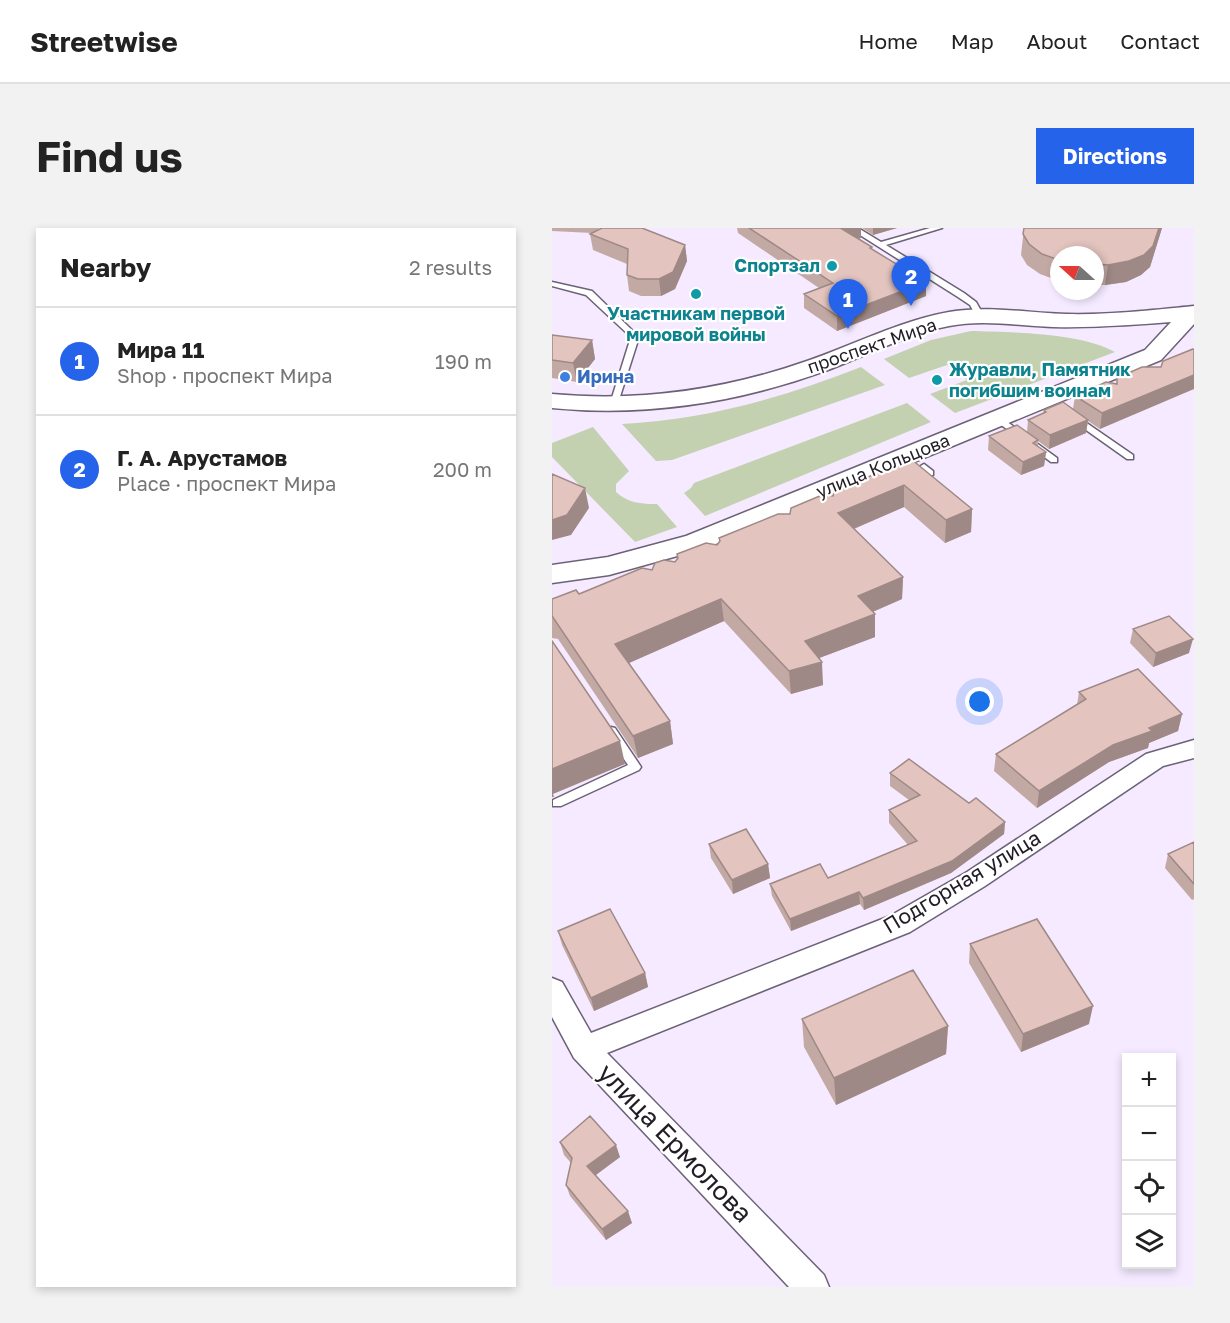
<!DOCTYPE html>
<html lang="en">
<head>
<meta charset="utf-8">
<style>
  body { margin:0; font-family:"Golos Text",sans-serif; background:#f2f2f2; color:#222 }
  .controls { position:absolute; right:18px; bottom:18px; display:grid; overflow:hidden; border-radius:0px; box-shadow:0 3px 9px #0003 }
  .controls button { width:54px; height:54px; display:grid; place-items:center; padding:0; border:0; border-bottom:2px solid #e0e0e0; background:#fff; color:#222; font:30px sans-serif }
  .compass { position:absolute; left:498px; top:18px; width:54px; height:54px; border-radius:50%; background:#fff; box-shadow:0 3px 9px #0003; rotate:291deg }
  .you { position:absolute; left:428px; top:474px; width:21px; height:21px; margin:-15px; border:4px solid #fff; border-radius:50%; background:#1a73e8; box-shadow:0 0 0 9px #1a73e833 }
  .badge { display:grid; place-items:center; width:39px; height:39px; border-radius:50%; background:#2563eb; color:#fff; font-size:20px; font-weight:700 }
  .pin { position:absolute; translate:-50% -50px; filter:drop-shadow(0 2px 3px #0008) }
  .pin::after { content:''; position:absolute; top:32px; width:21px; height:18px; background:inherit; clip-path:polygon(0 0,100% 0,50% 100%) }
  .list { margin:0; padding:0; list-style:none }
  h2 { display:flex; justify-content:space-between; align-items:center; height:78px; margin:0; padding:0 24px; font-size:26px }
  h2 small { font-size:20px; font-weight:400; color:#767676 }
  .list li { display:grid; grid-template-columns:39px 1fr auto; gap:18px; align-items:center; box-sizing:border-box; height:108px; padding:0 24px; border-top:2px solid #e0e0e0 }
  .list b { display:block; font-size:22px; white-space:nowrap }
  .list p { margin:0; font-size:20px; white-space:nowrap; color:#767676 }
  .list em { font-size:20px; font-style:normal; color:#767676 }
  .icon { flex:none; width:33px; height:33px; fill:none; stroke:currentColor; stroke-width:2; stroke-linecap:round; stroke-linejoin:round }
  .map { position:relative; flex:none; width:642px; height:1059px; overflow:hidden; border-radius:0px }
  header { display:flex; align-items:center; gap:36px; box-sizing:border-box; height:84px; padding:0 30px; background:#fff; border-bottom:2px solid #e0e0e0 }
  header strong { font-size:28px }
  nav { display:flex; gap:33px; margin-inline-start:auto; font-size:21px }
  .intro { display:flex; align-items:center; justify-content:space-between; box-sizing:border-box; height:144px; padding:0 36px }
  h1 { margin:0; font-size:42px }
  .button { padding:15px 27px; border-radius:0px; background:#2563eb; color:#fff; font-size:21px; font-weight:700 }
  main { display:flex; gap:36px; padding:0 36px }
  aside { flex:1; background:#fff; border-radius:0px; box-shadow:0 3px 9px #0003 }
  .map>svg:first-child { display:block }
</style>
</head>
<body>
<header>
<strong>Streetwise</strong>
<nav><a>Home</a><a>Map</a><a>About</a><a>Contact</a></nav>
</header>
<div class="intro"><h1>Find us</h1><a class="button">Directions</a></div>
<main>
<aside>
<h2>Nearby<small>2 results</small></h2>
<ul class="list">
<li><span class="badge">1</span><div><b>Мира 11</b><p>Shop · проспект Мира</p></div><em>190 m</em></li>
<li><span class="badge">2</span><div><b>Г. А. Арустамов</b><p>Place · проспект Мира</p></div><em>200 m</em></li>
</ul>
</aside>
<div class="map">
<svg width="642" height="1059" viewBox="0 0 642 1059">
  <rect width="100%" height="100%" fill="#f5eaff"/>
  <path fill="#c3d1b0" d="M419 103C459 104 529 105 563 124L403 185 378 166 415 152 395 137 357 150 332 131 379 112Z
    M309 139 333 157 120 232 104 233 70 196C153 192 233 169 309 139Z
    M355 175 379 194 153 288 132 265 139 260 142 255Z
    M41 199 77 243 64 256V264C76 275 89 276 105 276L125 299 83 314 0 229V215Z"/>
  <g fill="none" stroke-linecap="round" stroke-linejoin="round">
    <g stroke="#6c6176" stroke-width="3">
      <path id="lane" d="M297 0H306L329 14 378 0H390L334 17 412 65 424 74 432 88 425 90 418 77 406 69Z
        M0 54 40 63 87 109 65 178H59L58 176 79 109 34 67 0 58Z
        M523 187 581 227V231H575L520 192V188Z
        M447 188 505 230V234H499L444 193 442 191Z
        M372 236 381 243V247H375L367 239Z
        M59 499 63 500 89 539 87 542 9 578H1V572L76 537 53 503Z"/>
    </g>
    <g stroke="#6c6176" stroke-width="3">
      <path id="street" d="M642 512V530L611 538 433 658 358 704 55 825 272 1047 277 1059H237L22 830 0 789V750L10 754 39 805 338 688 415 644 594 526Z"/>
    </g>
    <g stroke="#6c6176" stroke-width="3">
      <path id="secondary" d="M642 78V96L609 132 154 320 57 347 0 355V337L56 329 134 308 593 122 619 94C580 97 541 100 501 99 467 98 431 91 397 98 354 106 314 128 273 143 185 175 93 189 0 180V166C88 174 172 162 255 133 302 117 347 93 397 84 435 77 476 85 515 86 557 87 600 82 642 78Z"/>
    </g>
    <use href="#lane" fill="#fff" fill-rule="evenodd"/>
    <use href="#street" fill="#fff" fill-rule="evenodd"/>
    <use href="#secondary" fill="#fff" fill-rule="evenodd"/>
  </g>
  <path fill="#c3a9a4" d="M0 0H47L46 2 133 17 135 33 123 61 109 68H89L77 63 75 47V36L41 22 38 6 40 5 0 3Z
    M185 0H309V10L306 11 374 68 285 103 252 80V66L267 60 186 5Z
    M310 0H345L321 7Z
    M472 0H610L598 39 589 47 574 54 553 57H543V27H507V53L488 46 475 37 469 27Z
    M0 107 40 112 43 131 25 154 0 150Z
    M641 121 548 201 536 193 534 205 497 221 486 213V218L494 224 492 238 469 247 436 222 437 208 475 204 476 192 491 185 492 182 521 181 523 168 564 156 609 139Z
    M359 231 420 281 419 304 393 315 352 279 302 301 351 349 350 371 321 384 323 386V409L267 430 271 457 239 466 172 393 77 435 118 493 121 516 86 530 6 411 0 410V371L27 366 123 334 125 331V326L165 317 167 314V310L238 286 281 268Z
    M581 401 637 425 601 439 578 415Z
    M527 464 630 486 626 503 597 515 596 520 557 534 485 580 442 543 444 526 525 477Z
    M338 545 417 575 453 594 452 606 399 645 312 682 308 676 239 703 220 668 218 656 276 650 356 617 337 595V582L357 572 338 558Z
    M642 614V671L640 672 613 640 616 626Z
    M157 616 216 636 218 650 181 666 159 630Z
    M6 703 93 745 96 759 42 783 10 717Z
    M418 716 537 796 469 824 417 735Z
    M250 791 396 798 394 826 284 877 252 819Z
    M8 914 68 929 43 947 80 995 54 1012 18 968 14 957 19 935 12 927Z"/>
  <path fill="#9f8986" d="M294 0H309V10L290 15V1Z
    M321 0H345L321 7Z
    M607 0H610L598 39 589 47 574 54 553 57 556 37Z
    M133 17 135 33 123 61 109 68 107 51Z
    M374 54V68L285 103V88Z
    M40 112 43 131 25 154 21 135Z
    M642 147V161L548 201 550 185Z
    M536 192 534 205 497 221 498 207Z
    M494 224 492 238 469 247 471 234Z
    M352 257V279L287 307 286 285Z
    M33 260 37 280 19 307 0 312V292Z
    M420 281 419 304 393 315 394 292Z
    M351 349 350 371 306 390V368Z
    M169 371 172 393 68 439 63 416Z
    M323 386V409L254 435 253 413Z
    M641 411 637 425 601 439 604 425Z
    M270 434 271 457 239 466 237 443Z
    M630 486 626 503 597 515 596 520 557 534 485 580 487 563 561 517Z
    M118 493 121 516 86 530 81 508Z
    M68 513 73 536 1 566 2 569H0V541Z
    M453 594 452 606 399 645 312 682 311 670Z
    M216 636 218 650 181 666 180 652Z
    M307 664 308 676 239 703 238 691Z
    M93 745 96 759 42 783 39 770Z
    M541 778 537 796 469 824 471 806Z
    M396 798 394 826 284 877 282 850Z
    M64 917 68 929 40 950 35 938Z
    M76 983 80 995 54 1012 50 1001Z"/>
  <path fill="#e3c4bf" stroke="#9f8986" stroke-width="1.5" d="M50 0H90L133 17 121 44 107 51H86L75 47 76 21 38 6Z
    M197 0H294L290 1 320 19 318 20 374 54 285 88 252 66 281 55Z
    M472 0H607L601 18 592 27 577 33 556 37 543 36V27H507V32L490 26 477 16 471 6Z
    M0 107 40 112 21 135 0 132Z
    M641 121 642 122V147L550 185 523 168 554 154 565 156V150L590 139H609L611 133Z
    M511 174 536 192 498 207 476 192 494 184 492 182Z
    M465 197 486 212 481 215 494 224 471 234 437 208Z
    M359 231 420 281 394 292 352 257 286 285 351 349 306 368 323 386 253 413 270 434 237 443 169 371 63 416 118 493 81 508 0 388V371L24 362 27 366 90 340 100 342 103 335 112 332 123 334 126 330 125 326 154 315 165 317 168 313 167 310 226 286H238L239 280 270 267 281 268 282 263Z
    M0 246 33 260 15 287 0 292Z
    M617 388 641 411 604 425 581 401Z
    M0 413 68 513 0 541Z
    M586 441 630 486 597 500 600 503 561 517 487 563 444 526 534 471 527 464Z
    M357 531 417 575 424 570 453 594 400 633 311 670 307 664 238 691 218 656 268 636 276 650 365 613 337 582 368 567 338 545Z
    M194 601 216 636 180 652 157 616Z
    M642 614V656L616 626Z
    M58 681 93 745 39 770 6 703Z
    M485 691 541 778 471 806 418 716Z
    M361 742 396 798 282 850 250 791Z
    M38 888 64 917 35 938 76 983 50 1001 14 957 20 930 8 914Z"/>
  <g fill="#0f9aa8" stroke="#fff" stroke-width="2">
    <circle cx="280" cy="38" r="6"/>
    <circle cx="144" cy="66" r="6"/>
    <circle cx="385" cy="152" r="6"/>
  </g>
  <circle fill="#3f7fe0" stroke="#fff" stroke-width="2" cx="13" cy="149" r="6"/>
  <g text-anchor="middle" stroke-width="4.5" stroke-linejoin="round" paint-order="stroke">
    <g font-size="18" font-weight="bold" fill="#0d838f" stroke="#fff" text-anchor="end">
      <text x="268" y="44">Спортзал</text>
      <text x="144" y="92" text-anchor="middle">Участникам первой<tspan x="144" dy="21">мировой войны</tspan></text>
      <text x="397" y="148" text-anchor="start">Журавли, Памятник<tspan x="397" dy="21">погибшим воинам</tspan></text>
    </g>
    <g font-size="18" fill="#211c25" stroke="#fff">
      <text transform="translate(320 118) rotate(-19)" y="6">проспект Мира</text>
      <text transform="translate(331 238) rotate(-22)" y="6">улица Кольцова</text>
    </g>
    <g font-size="18" font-weight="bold" fill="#366cbe" stroke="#fff" text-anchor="start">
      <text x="25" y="155">Ирина</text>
    </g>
    <g font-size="21" fill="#211c25" stroke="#fff">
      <text transform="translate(410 654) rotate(-31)" y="7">Подгорная улица</text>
    </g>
    <g font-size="26" fill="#211c25" stroke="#fff">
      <text transform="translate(123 915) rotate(46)" y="9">улица Ермолова</text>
    </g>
  </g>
</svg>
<div class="controls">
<button>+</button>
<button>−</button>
<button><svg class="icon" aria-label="locate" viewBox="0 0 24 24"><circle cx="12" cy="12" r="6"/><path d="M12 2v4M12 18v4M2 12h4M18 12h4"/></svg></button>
<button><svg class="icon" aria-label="layers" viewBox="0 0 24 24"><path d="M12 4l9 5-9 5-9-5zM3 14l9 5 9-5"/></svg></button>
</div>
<svg class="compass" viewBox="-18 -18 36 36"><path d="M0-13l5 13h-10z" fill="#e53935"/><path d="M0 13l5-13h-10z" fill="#767676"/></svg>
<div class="you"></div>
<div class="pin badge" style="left:296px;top:101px">1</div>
<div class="pin badge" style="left:359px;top:78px">2</div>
</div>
</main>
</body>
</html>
